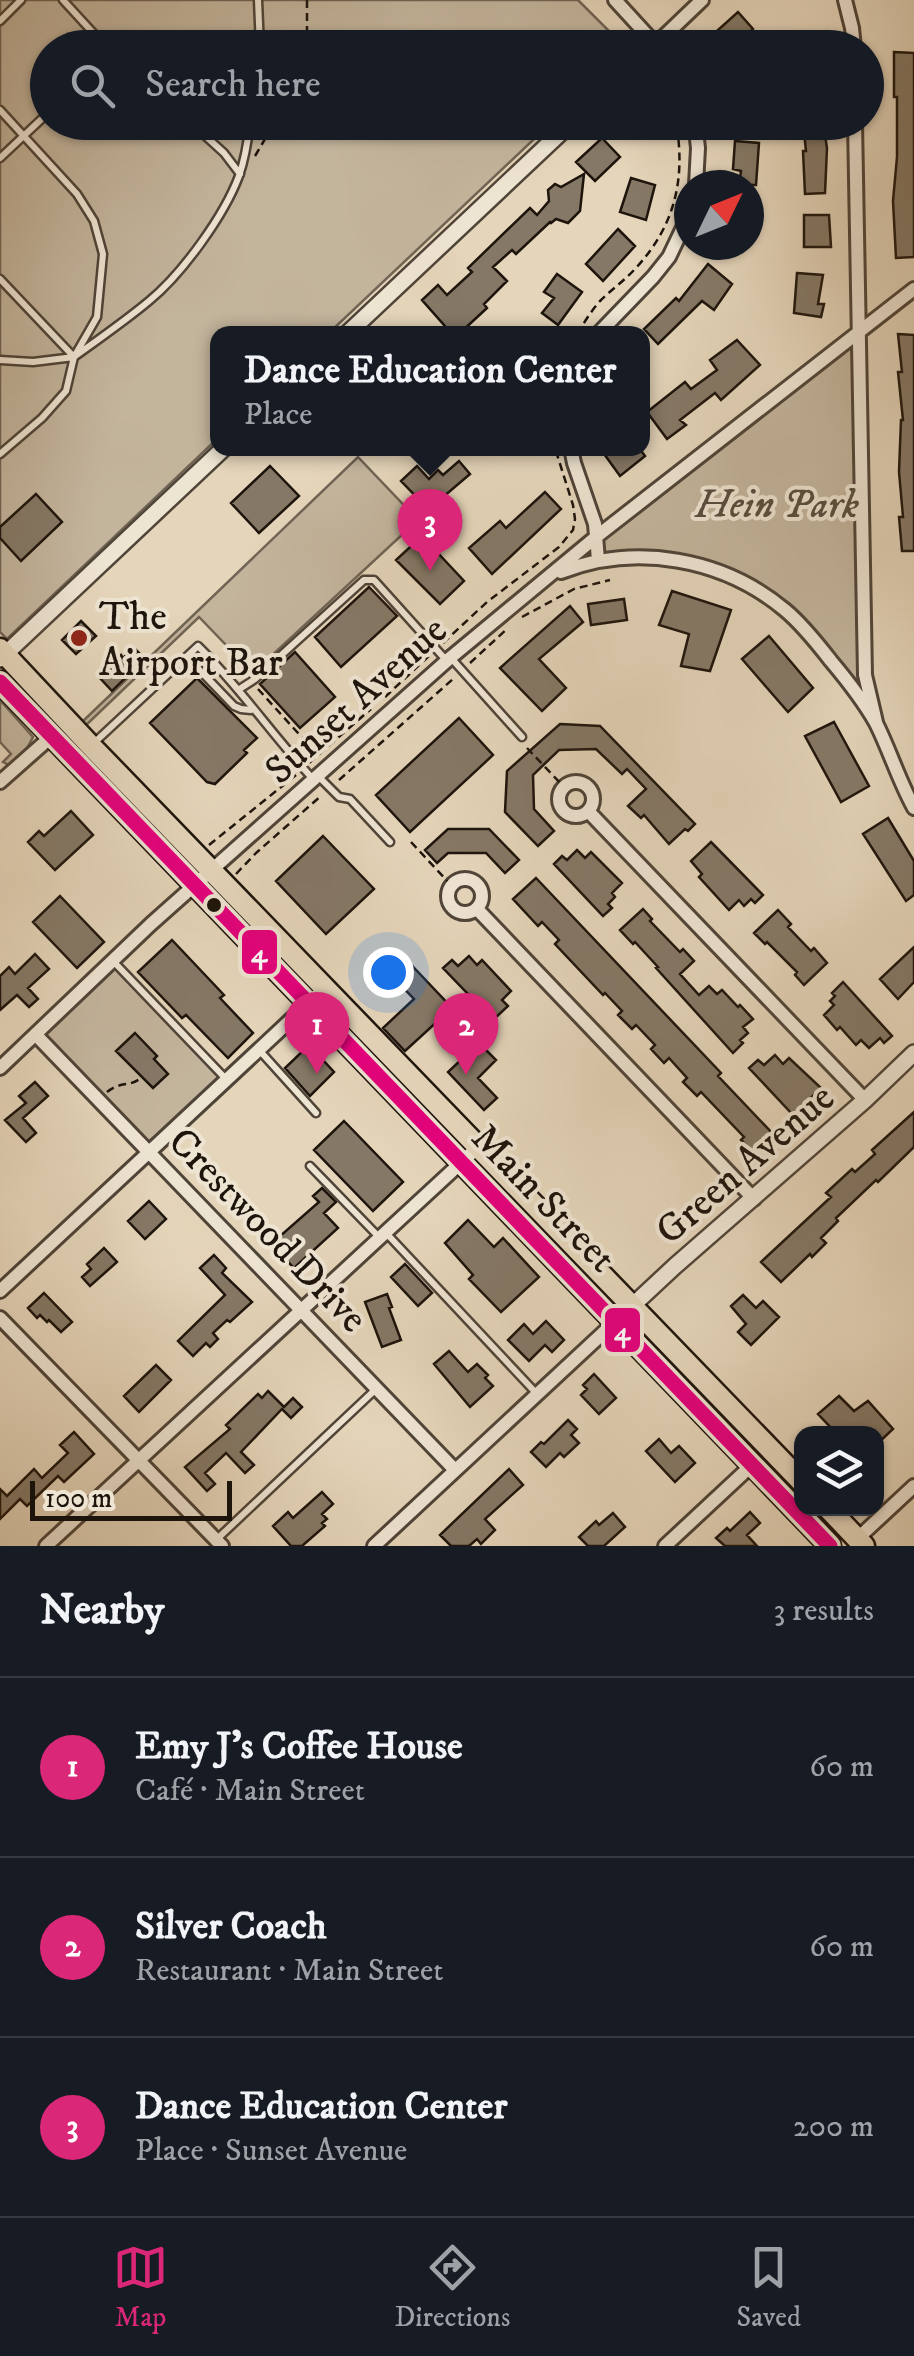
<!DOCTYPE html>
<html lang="en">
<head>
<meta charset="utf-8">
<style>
  body { margin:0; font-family:"IM FELL DW Pica",serif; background:#242831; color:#f1f3f6 }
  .controls { position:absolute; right:30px; bottom:30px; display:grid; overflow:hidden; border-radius:20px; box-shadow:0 2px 8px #0004 }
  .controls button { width:90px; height:90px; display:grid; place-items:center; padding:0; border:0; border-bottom:2px solid #363941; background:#171b24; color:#f1f3f6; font:50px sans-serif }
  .compass { position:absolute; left:674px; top:170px; width:90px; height:90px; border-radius:50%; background:#171b24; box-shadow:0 2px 8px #0004; rotate:47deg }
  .scale { position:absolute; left:30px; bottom:25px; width:202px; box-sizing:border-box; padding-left:10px; border:5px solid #1d140c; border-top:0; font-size:28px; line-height:35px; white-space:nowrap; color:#1d140c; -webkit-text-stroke:8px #eee4d2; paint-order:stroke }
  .you { position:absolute; left:388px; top:972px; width:35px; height:35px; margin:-25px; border:8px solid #fff; border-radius:50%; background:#1a73e8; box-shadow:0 0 0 15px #1a73e833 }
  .badge { display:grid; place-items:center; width:65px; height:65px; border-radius:50%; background:#db2777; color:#fff; font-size:32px; font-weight:700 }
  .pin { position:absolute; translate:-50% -82px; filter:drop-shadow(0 2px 5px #0008) }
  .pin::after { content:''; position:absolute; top:52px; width:35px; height:30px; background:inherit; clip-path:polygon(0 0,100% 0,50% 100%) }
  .popup { position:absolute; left:210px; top:326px; width:440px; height:130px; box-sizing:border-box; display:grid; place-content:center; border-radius:20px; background:#171b24; filter:drop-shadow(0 2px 8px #0005); font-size:32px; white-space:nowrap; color:#9ea1a6 }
  .popup b { font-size:38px; color:#f1f3f6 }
  .popup::after { content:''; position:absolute; left:50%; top:100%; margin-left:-20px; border:20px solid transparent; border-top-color:#171b24 }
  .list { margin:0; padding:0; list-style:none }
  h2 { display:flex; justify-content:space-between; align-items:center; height:130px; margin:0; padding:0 40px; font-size:42px }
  h2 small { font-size:32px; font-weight:400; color:#9ea1a6 }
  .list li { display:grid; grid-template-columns:65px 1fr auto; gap:30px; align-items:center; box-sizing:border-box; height:180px; padding:0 40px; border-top:2px solid #363941 }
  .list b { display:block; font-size:38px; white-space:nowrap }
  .list p { margin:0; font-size:32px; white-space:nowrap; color:#9ea1a6 }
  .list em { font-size:32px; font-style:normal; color:#9ea1a6 }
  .icon { flex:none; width:55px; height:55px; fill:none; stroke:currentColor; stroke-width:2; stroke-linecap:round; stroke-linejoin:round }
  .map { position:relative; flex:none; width:914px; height:1546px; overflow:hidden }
  .search { position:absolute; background:#171b24; box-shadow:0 2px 8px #0004; left:30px; right:30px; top:30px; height:110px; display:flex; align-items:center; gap:25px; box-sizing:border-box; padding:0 35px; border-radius:55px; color:#9ea1a6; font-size:38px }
  .sheet { height:670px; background:#171b24 }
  nav { display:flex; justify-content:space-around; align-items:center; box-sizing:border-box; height:140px; border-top:2px solid #363941; background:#171b24; font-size:28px; color:#9ea1a6 }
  nav a { display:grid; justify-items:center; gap:5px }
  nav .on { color:#db2777 }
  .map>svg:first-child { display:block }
</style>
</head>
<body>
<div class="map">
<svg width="914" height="1546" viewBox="0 0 914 1546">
  <rect width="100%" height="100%" fill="#e5d5ba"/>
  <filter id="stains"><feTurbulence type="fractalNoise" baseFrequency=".002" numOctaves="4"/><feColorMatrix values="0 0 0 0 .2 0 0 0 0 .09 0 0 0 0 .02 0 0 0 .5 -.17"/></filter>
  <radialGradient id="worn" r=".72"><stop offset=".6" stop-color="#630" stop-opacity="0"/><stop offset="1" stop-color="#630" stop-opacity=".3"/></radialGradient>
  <path fill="#c3b49c" stroke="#706454" stroke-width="2.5" d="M0 0H578L625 47 48 48V122L551 123 329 333 218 334 217 439 7 639 0 632Z
    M858 330 863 588 876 722 786 611 710 568 617 557 547 577Z
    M358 457 418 520 253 673 199 617 84 727 80 724Z
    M0 700 33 737 27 748 9 765 3 762 11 754 0 742Z
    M113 961 227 1080 149 1151 36 1035Z"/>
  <path fill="#857866" stroke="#1d140c" stroke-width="2.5" d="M738 12 753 29 734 48H698Z
    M894 52 914 53V257L896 258 893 201 897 157V97H894Z
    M803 122H823L827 148 825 193 805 194 803 151H806Z
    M602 138 620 157 595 181 576 162Z
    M735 141 759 143 756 185H739L741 171 733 169Z
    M584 174 580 211 568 223 556 219 551 223 550 222 516 254 512 250 493 267 507 281 484 304 487 308 459 334H452L422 300 438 285 447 295 472 272 468 268 530 208 537 215 549 201 548 190 555 184 561 187Z
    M631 178 655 185 646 220 620 212Z
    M804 215H829L831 247H804Z
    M618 229 635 246 603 281 586 264Z
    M708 264 732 284 714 310 702 301 658 344 644 329 676 298 679 301Z
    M797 273 823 275 818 304H824L821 317 794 313Z
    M557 274 582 292 558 325 542 313 554 298 544 292Z
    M898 334 914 335V551H902L899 517H903L899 472 901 420H903L898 372H902Z
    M737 340 760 365 721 400 715 393 680 420 686 425 667 439 647 412 685 382 691 389 717 370 710 360Z
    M610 448H639L645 456 620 476 602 451Z
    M459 461 470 474 443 497 450 503 435 516 401 481 417 466 429 479 438 470 443 475Z
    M270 466 299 496 259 533 231 503Z
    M545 492 561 509 492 574 469 548 500 521 506 528Z
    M36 494 62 522 21 561 0 538V527Z
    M422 536 464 581 440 604 396 560Z
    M369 587 397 616 341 667 315 637Z
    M672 591 731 610 710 671 681 666 689 634 659 625Z
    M624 599 627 620 591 625 588 604Z
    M570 606 583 622 539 659 566 688 542 711 500 668Z
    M81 621 96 636 76 654 62 640Z
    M769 636 813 688 788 712 742 659Z
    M134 648 145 659 112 691 99 677 121 655 123 658Z
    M295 652 335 697 300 728 260 684Z
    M197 678 257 738 244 750 247 753 215 784 207 782 150 723Z
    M459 718 493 755 410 832 376 795Z
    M834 722 869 786 841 802 805 736Z
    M560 724 600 726 695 824 688 831 685 829 669 844 644 815 641 818 628 806 646 789 627 769 622 774 596 749 559 750 533 775 534 809 554 831 538 846 505 812 507 771Z
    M71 811 93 835 55 870 28 842 39 831 44 836Z
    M888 818 914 861V895L906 901 863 834Z
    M448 829H489L519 860 505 873 486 853H448L437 863 425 850Z
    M323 836 374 889 326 934 276 881Z
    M711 842 763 895 755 903 751 899 744 906 739 900 729 910 699 877 702 874 691 861Z
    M577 850 585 858 591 852 622 883 612 893 615 897 608 904 612 908 603 916 554 864 562 856 567 860Z
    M536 878 721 1073 718 1076 774 1135 755 1154 741 1140 744 1137 701 1092 697 1096 683 1082 687 1078 669 1058 664 1063 651 1049 655 1045 636 1025 632 1029 618 1015 622 1011 605 993 603 995 555 944 559 940 542 922 538 926 513 899Z
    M60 896 104 942 77 968 33 922Z
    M643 909 652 919 650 921 680 952 683 949 694 961 680 974 699 995 709 986 717 994 722 990 738 1007 740 1005 753 1019 743 1027 748 1033 740 1040 743 1043 733 1053 656 968 658 967 635 942 633 944 620 930Z
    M778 910 791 924 788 927 811 951 814 948 827 963 804 985 795 975 797 972 767 942 765 944 754 933Z
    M172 940 224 995 220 998 253 1033 228 1058 186 1015 182 1018 138 972Z
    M914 947V982L898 999 880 979Z
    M35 954 49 969 28 988 38 999 29 1007 17 995 0 1010V976L9 967 15 974Z
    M402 955 452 1008 405 1051 383 1028 414 999 386 970Z
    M469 956 477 965 482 960 511 991 502 1000 508 1006 493 1020 443 968 452 960 458 966Z
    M843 982 892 1036 884 1043 880 1038 869 1048 861 1040 856 1045 840 1027 837 1030 824 1015 834 1005 830 1001 835 996 832 993Z
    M135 1033 157 1056 154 1059 168 1074 153 1088 116 1051Z
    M479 1043 496 1060 478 1078 497 1098 484 1110 448 1072Z
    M309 1045 334 1072 310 1096 285 1068Z
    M775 1055 783 1064 789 1058 821 1088 793 1115 749 1068 758 1060 764 1065Z
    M35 1082 48 1096 23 1118 36 1133 26 1142 5 1120 26 1103 19 1096Z
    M914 1112V1147L878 1182 876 1180 836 1218 838 1221 821 1238 826 1243 812 1257 810 1254 781 1282 761 1262 831 1197 826 1193 852 1169 855 1172 875 1154 872 1150Z
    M344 1121 403 1182 373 1211 314 1150Z
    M322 1188 336 1202 324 1213 338 1228 294 1268 271 1244 319 1202 313 1196Z
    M149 1201 166 1219 145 1239 128 1221Z
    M468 1220 494 1247 503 1238 539 1277 501 1312 469 1279 473 1275 445 1243Z
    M104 1248 117 1262 90 1286 82 1277 91 1269 87 1264Z
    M214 1255 226 1268 222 1273 252 1302 230 1322 227 1320 213 1333 218 1339 210 1347 206 1343 193 1356 178 1341 225 1295 200 1268Z
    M405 1264 432 1293 418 1306 391 1277Z
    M44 1293 72 1322 61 1332 49 1320 47 1322 40 1315 37 1318 28 1308Z
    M387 1294 392 1307 389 1308 401 1340 382 1347 365 1302Z
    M743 1295 756 1308 763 1301 779 1317 751 1345 738 1332 746 1324 731 1306Z
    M546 1321 564 1340 552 1352 545 1345 529 1361 508 1340 524 1324 533 1334Z
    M449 1351 468 1372 477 1364 488 1375 485 1378 493 1386 470 1407 434 1364Z
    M156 1365 171 1380 139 1412 124 1396Z
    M594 1374 616 1398 599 1414 581 1395 587 1389 583 1385Z
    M268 1391 284 1407 293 1398 302 1407 291 1418 282 1409 241 1452 254 1465 245 1473 226 1453 205 1473 215 1484 207 1491 185 1467 230 1429 226 1425 258 1394 262 1398Z
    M839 1396 854 1411 868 1401 893 1429 876 1445V1434H837L818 1414Z
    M568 1420 577 1429 571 1435 579 1443 564 1457 560 1453 546 1467 531 1452 541 1442 544 1444Z
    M74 1432 94 1454 64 1482 58 1476 27 1506 20 1499 0 1519V1489L7 1496 34 1469 42 1478 68 1453 60 1445Z
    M659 1439 671 1453 679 1446 695 1463 675 1482 646 1451Z
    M509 1469 523 1485 485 1519 495 1530 481 1544 477 1539 469 1546H451L440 1535Z
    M322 1492 333 1504 322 1514 327 1519 322 1523 325 1526 302 1546H291L273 1526 288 1512 293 1518Z
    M750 1512 760 1523 747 1535 757 1546H725L716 1538 727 1528 730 1531Z
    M613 1513 625 1527 604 1546H588L579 1537 596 1521 599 1525Z"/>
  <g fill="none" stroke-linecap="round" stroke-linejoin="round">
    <g stroke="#4f4438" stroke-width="11">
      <path id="service" d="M63 0 107 48
        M258 0 260 48
        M0 21 21 0
        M0 110 77 194 94 221 103 254 97 317 74 357 33 362 0 360
        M190 122 224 153 240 174
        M204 131C218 136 232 133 243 122
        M0 158 48 113
        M0 279 74 357
        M0 454 42 418 66 391 74 357C99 339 125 321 149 301 182 274 224 216 239 176 245 159 248 140 250 122
        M187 657 234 706 241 709 251 710
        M451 658 522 737
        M238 690 255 679 364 580H374L446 660
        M95 742 198 646C240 687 273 736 313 779
        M319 777 339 797 350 799 390 842
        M114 962 226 1079
        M260 1051 316 1113
        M310 1166 379 1237
        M387 1234 537 1394
        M216 1540 376 1389"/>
    </g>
    <g stroke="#4f4438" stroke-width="18">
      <path id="minor" d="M615 0 659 48
        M845 0 852 28 854 48
        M656 44 702 0
        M695 122 698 148 696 185
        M855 122 865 675 876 722
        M598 334 653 277 669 257 689 215
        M571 448 574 463 595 524 598 560
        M561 572C635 543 723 558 785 610 802 624 817 643 831 661 847 680 864 702 876 723 890 751 899 781 914 808
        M0 782 52 736
        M559 799a17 17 0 1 1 34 0a17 17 0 1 1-34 0Z
        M588 811 865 1100
        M448 896a17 17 0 1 1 34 0a17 17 0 1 1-34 0Z
        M477 909 754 1199
        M36 1035 455 1470
        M0 1068 151 924 450 658 596 537 914 289
        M0 1291 325 988
        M0 1318 222 1546
        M857 1539 914 1486
        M46 1546 478 1147
        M374 1546 616 1321
        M665 1546 752 1465"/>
    </g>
    <g stroke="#4f4438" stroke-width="20">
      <path id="tertiary" d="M652 48 656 44
        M347 334 572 122
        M0 659 224 448
        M616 1321 675 1266 865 1100 914 1053"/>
    </g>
    <g stroke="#1d140c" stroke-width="25">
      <path id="primary" d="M0 649 91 746 802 1482
        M0 682 830 1546
        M828 1508 864 1546"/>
    </g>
    <path stroke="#1d140c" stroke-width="2.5" stroke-dasharray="8 5" stroke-linecap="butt" d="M307 0V48
      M255 156 275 122
      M577 334C584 323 591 311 600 301 611 290 624 281 635 269 675 226 686 179 676 122
      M522 617 574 589 610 580
      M443 643 487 602 559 547 573 530 575 519 573 505 555 448
      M470 663 508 628
      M258 689 317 754
      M385 697 430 655
      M527 748 564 787
      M309 763 371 709
      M339 780 453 679
      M411 842 451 885
      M209 845 296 775
      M236 874 256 853 322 795
      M107 1092C122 1080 130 1088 142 1077"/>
    <use href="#service" stroke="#eee4d2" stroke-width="6"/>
    <use href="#minor" stroke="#eee4d2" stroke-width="12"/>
    <use href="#tertiary" stroke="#eee4d2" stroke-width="15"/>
    <use href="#primary" stroke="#e5d5ba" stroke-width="20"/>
    <g stroke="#eee4d2" stroke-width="22">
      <path id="bus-1" d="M0 682 830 1546"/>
    </g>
    <use href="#bus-1" stroke="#e5007d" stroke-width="15"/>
  </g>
  <circle fill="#8f2418" stroke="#eee4d2" stroke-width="4" cx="79" cy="638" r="10"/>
  <circle fill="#1d140c" stroke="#eee4d2" stroke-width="4" cx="214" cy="905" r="9"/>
  <g text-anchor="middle" stroke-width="8" stroke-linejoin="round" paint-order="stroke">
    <g font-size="40" font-style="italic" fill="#574c3e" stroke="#eee4d2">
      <text x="777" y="517">Hein Park</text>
    </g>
    <g font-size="40" fill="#1d140c" stroke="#eee4d2" text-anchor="start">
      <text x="99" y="629">The<tspan x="99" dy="46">Airport Bar</tspan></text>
    </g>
    <g font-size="40" fill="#1d140c" stroke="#eee4d2">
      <text transform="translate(355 699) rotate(-42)" y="14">Sunset Avenue</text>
      <text transform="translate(744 1163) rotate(-41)" y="14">Green Avenue</text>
      <text transform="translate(545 1197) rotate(46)" y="14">Main Street</text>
      <text transform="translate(269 1229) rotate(46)" y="14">Crestwood Drive</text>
    </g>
  </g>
  <g stroke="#eee4d2" stroke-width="4">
    <rect x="240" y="928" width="39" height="48" rx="10" fill="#e5007d"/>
    <rect x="603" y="1306" width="39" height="48" rx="10" fill="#e5007d"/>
  </g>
  <g font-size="28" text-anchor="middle" font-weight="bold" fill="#fff">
    <text x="259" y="962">4</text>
    <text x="622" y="1340">4</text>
  </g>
  <rect width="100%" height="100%" filter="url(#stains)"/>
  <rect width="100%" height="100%" fill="url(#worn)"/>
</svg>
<div class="controls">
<button><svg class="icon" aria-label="layers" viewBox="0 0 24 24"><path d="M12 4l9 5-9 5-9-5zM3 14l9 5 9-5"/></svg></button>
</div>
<svg class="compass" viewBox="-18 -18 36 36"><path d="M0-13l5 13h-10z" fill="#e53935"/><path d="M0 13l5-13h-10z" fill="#9ea1a6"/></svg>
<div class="scale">100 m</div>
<div class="you"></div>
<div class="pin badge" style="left:317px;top:1074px">1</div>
<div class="pin badge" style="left:466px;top:1075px">2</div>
<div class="pin badge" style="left:430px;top:571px">3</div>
<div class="popup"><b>Dance Education Center</b>Place</div>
<div class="search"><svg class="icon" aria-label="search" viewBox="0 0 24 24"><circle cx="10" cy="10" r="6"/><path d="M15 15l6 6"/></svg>Search here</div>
</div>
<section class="sheet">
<h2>Nearby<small>3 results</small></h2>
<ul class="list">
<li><span class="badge">1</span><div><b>Emy J's Coffee House</b><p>Café · Main Street</p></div><em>60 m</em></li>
<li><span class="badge">2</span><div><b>Silver Coach</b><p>Restaurant · Main Street</p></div><em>60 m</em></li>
<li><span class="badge">3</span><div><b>Dance Education Center</b><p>Place · Sunset Avenue</p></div><em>200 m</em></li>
</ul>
</section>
<nav>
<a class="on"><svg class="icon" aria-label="map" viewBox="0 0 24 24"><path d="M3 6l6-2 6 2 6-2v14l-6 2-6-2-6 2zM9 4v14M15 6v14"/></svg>Map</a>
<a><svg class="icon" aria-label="directions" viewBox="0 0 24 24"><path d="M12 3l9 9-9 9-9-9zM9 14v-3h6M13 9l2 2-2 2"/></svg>Directions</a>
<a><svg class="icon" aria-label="saved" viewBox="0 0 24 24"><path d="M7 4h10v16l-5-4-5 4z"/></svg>Saved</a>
</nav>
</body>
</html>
